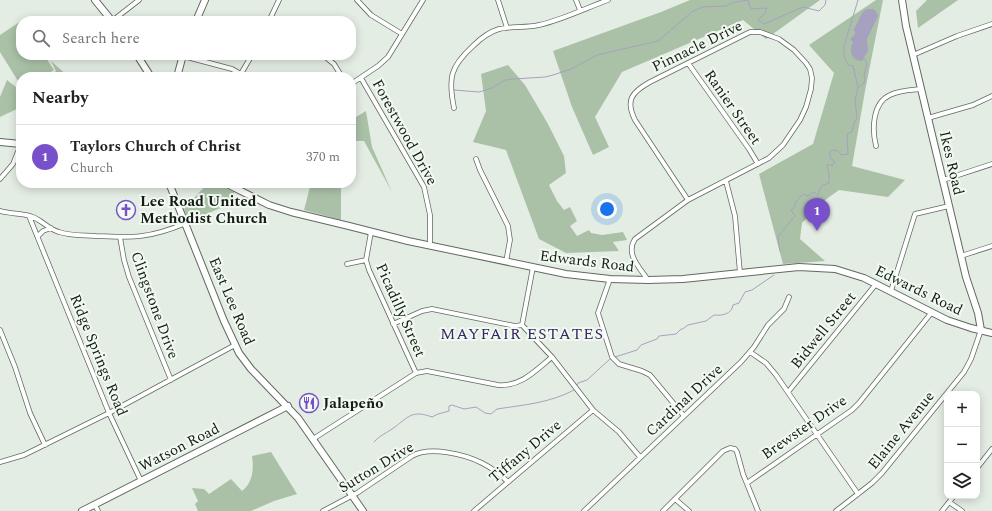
<!DOCTYPE html>
<html lang="en">
<head>
<meta charset="utf-8">
<style>
  body { margin:0; font-family:Spectral,serif; background:#f6f6f6; color:#222 }
  .controls { position:absolute; right:12px; bottom:12px; display:grid; overflow:hidden; border-radius:8px; box-shadow:0 2px 10px #0003 }
  .controls button { width:36px; height:36px; display:grid; place-items:center; padding:0; border:0; border-bottom:1px solid #e0e0e0; background:#fff; color:#222; font:20px sans-serif }
  .you { position:absolute; left:607px; top:209px; width:14px; height:14px; margin:-10px; border:3px solid #fff; border-radius:50%; background:#1a73e8; box-shadow:0 0 0 6px #1a73e833 }
  .badge { display:grid; place-items:center; width:26px; height:26px; border-radius:50%; background:#7851ca; color:#fff; font-size:13px; font-weight:700 }
  .pin { position:absolute; translate:-50% -33px; filter:drop-shadow(0 1px 2px #0008) }
  .pin::after { content:''; position:absolute; top:21px; width:14px; height:12px; background:inherit; clip-path:polygon(0 0,100% 0,50% 100%) }
  .list { margin:0; padding:0; list-style:none }
  h2 { display:flex; justify-content:space-between; align-items:center; height:52px; margin:0; padding:0 16px; font-size:17px }
  h2 small { font-size:13px; font-weight:400; color:#767676 }
  .list li { display:grid; grid-template-columns:26px 1fr auto; gap:12px; align-items:center; box-sizing:border-box; height:64px; padding:0 16px; border-top:1px solid #e0e0e0 }
  .list b { display:block; font-size:15px; white-space:nowrap }
  .list p { margin:0; font-size:13px; white-space:nowrap; color:#767676 }
  .list em { font-size:13px; font-style:normal; color:#767676 }
  .icon { flex:none; width:22px; height:22px; fill:none; stroke:currentColor; stroke-width:2; stroke-linecap:round; stroke-linejoin:round }
  .map { position:relative; flex:none; width:992px; height:511px; overflow:hidden }
  .search { position:absolute; background:#fff; box-shadow:0 2px 10px #0003; left:16px; top:16px; width:340px; height:44px; display:flex; align-items:center; gap:10px; box-sizing:border-box; padding:0 14px; border-radius:16px; color:#767676; font-size:15px }
  .panel { position:absolute; background:#fff; box-shadow:0 2px 10px #0003; left:16px; top:72px; width:340px; height:116px; border-radius:16px }
  .map>svg:first-child { display:block }
</style>
</head>
<body>
<div class="map">
<svg width="992" height="511" viewBox="0 0 992 511">
  <rect width="100%" height="100%" fill="#e4ede3"/>
  <path fill="#aac1a7" d="M690 0H820L766 39 743 20 622 72 595 117 609 147 593 155 572 107 553 51 661 12Z
    M876 0H883L865 91 852 166 905 180 888 197 839 190 821 203 802 223 800 239 825 261 783 264 759 174 813 144 834 73 809 45Z
    M927 0H958L918 28 916 11Z
    M21 21V55H44L54 70 43 77H21V86L0 52V35Z
    M51 61 69 77H47L56 71Z
    M508 65 525 85 548 124 564 156 566 173 549 185 557 201 564 210 570 207 577 221 570 226 577 236 589 230 591 233 602 235 623 232 627 240 613 242 619 251 566 253 539 239 506 150 473 142 486 111 481 74Z
    M7 80 21 91V107L0 117V97Z
    M366 111 372 147 392 192 364 141H351V120Z
    M208 183H215L234 192V195L225 206 189 222 184 209Z
    M311 183H341V220L304 210Z
    M271 452 297 494 274 501 251 511H198L195 504 198 501 192 488 204 489 209 494 231 479 242 491C253 482 254 469 252 456Z"/>
  <path fill="#a7a1c0" d="M866 9H873L876 11 878 16 867 39 868 51 862 61C852 61 848 50 853 42L850 39 855 34V31H853L862 13Z"/>
  <g fill="none" stroke-linecap="round" stroke-linejoin="round">
    <path stroke="#a7a1c0" stroke-width="1" d="M859 87 864 83 865 78 864 75 867 64 864 58
      M454 90 479 92 492 88 505 80 513 79 545 77 553 75 571 69 597 55 658 41 693 11 703 7 725 6 736 2 748 0 751 9 767 8 765 13 758 20 764 24 803 7 819 11 825 5 826 0
      M780 251 778 239 779 235 795 216 791 210 795 207V203L803 194 807 196 814 192 818 195C821 186 819 187 829 183V173L827 165 828 164 832 166 834 163V161L830 158V152L833 150 838 151 841 155 848 154 847 136 848 133 852 132 854 123 857 118 855 100 858 87 853 66 848 65 844 56V46L858 0
      M615 357 637 350 641 345 657 339 659 336 676 334 680 330 684 328 688 325 706 321 714 315C722 316 732 314 733 305L739 303 745 292 752 290 774 275
      M577 385 578 383 587 380 610 359
      M374 442C380 435 387 433 395 427 409 416 413 410 432 417L438 414 449 411V406L452 405 464 409 476 407 485 413 491 414 497 409C523 405 550 403 574 390"/>
    <g stroke="#616961" stroke-width="5.5">
      <path id="street" d="M357 0 371 15 402 34
        M498 0 507 28
        M576 0 580 10
        M112 21 139 0
        M269 21 279 0
        M323 55 334 64 342 77
        M913 55 957 36 992 24
        M183 56 232 69 246 77
        M688 63 749 149 758 164
        M239 77 252 55
        M361 78 424 187 430 215V246
        M351 84 378 66 388 57 423 0
        M454 108C448 78 450 67 473 46 481 38 489 32 499 29 512 26 526 28 539 25 562 20 586 8 608 0
        M928 118 973 105 992 96
        M876 146C872 130 872 103 890 95 900 90 911 90 921 89
        M476 159 480 170 508 226 510 240 506 262
        M0 179 13 164 21 144
        M943 180 992 164
        M726 181 735 216 740 273
        M0 211C10 214 20 213 30 216 41 219 48 229 59 232 71 236 84 235 96 236 133 238 151 238 186 223
        M29 216 109 413 141 481
        M371 232 366 260 369 270 416 373
        M38 236 43 231 51 228
        M120 237 124 260 129 277 171 380
        M961 256 992 246
        M347 264 366 260
        M533 267 522 325 552 357 593 410 619 432 640 457
        M610 279 598 313 612 357 619 364 642 371 650 375 684 416
        M648 280C640 268 625 254 635 239L688 200 769 158 783 145 800 120 806 107 811 89 812 78 810 69 806 63 794 50 779 39 760 32H750L650 82C632 92 625 100 635 120L688 200
        M891 291 915 214 949 206
        M393 324 422 311 432 309 515 326 522 325
        M0 330 15 367 30 413 45 445
        M750 352 766 363 776 375 858 494
        M788 392 876 284
        M313 439 416 373 427 371 498 385C521 387 536 370 552 357
        M0 462 24 455 109 413 235 345
        M977 468 992 449
        M747 483 852 410 859 403 932 312
        M675 499 689 511
        M949 502 962 511
        M95 505 98 511
        M323 511 357 493 412 456C430 446 464 454 482 463 492 468 500 474 508 482
        M474 511 593 410
        M584 511 741 362 754 347 768 325 784 309 789 297
        M663 511 723 451 730 448 735 449 737 452 743 474 758 511
        M836 511 872 483 882 473 964 372 971 359 981 330
        M942 511 954 496"/>
    </g>
    <g stroke="#616961" stroke-width="8">
      <path id="secondary" d="M95 0 112 21
        M902 0 906 26 966 277 978 313 981 330
        M196 21 205 0
        M137 55 151 77
        M177 77 183 55
        M0 142 21 144
        M169 183 224 321 239 353 251 369 298 418 363 511
        M225 183 269 205 291 212 349 226 408 241 566 274 610 279 648 280 683 279 799 267 835 269 864 278 947 320 971 328 992 333
        M82 511 288 406"/>
    </g>
    <use href="#street" stroke="#fff" stroke-width="4"/>
    <use href="#secondary" stroke="#fff" stroke-width="6"/>
  </g>
  <defs>
    <g id="church-ring" transform="scale(1)"><circle r="9.5" fill="#f1faf1" stroke="#7851ca" stroke-width="1.5"/><path d="M-1.2-6h2.4v3.5h3.3v2.4h-3.3V6h-2.4V-.1h-3.3v-2.4h3.3Z" fill="#7851ca"/></g>
    <g id="restaurant-ring" transform="scale(1)"><circle r="9.5" fill="#f1faf1" stroke="#7851ca" stroke-width="1.5"/><path d="M-5-6h1v4h1v-4h1v4h1v-4h1v5L-1.5 .5V6h-2V.5L-5-1ZM5-6V6H3V1.5H1.5Q1.5-4 5-6Z" fill="#7851ca"/></g>
  </defs>
  <g fill-rule="evenodd">
    <use href="#church-ring" x="126" y="210"/>
    <use href="#restaurant-ring" x="309" y="403"/>
  </g>
  <g text-anchor="middle" stroke-width="4" stroke-linejoin="round" paint-order="stroke">
    <g font-size="15" fill="#171a17" stroke="#f1faf1">
      <text transform="translate(697 46) rotate(-26)" y="5">Pinnacle Drive</text>
      <text transform="translate(733 107) rotate(55)" y="5">Ranier Street</text>
      <text transform="translate(405 132) rotate(61)" y="5">Forestwood Drive</text>
      <text transform="translate(952 163) rotate(77)" y="5">Ikes Road</text>
      <text transform="translate(587 261) rotate(7)" y="5">Edwards Road</text>
      <text transform="translate(919 290) rotate(26)" y="5">Edwards Road</text>
      <text transform="translate(232 301) rotate(67)" y="5">East Lee Road</text>
      <text transform="translate(155 305) rotate(70)" y="5">Clingstone Drive</text>
      <text transform="translate(401 310) rotate(66)" y="5">Picadilly Street</text>
      <text transform="translate(823 330) rotate(-51)" y="5">Bidwell Street</text>
      <text transform="translate(99 355) rotate(68)" y="5">Ridge Springs Road</text>
      <text transform="translate(684 400) rotate(-43)" y="5">Cardinal Drive</text>
      <text transform="translate(804 427) rotate(-35)" y="5">Brewster Drive</text>
      <text transform="translate(901 430) rotate(-51)" y="5">Elaine Avenue</text>
      <text transform="translate(179 447) rotate(-27)" y="5">Watson Road</text>
      <text transform="translate(525 451) rotate(-40)" y="5">Tiffany Drive</text>
      <text transform="translate(376 467) rotate(-31)" y="5">Sutton Drive</text>
    </g>
    <g font-size="15" font-weight="bold" fill="#171a17" stroke="#f1faf1" text-anchor="start">
      <text x="140" y="206">Lee Road United<tspan x="140" dy="17">Methodist Church</tspan></text>
      <text x="323" y="408">Jalapeño</text>
    </g>
    <g font-size="16" letter-spacing="1" fill="#392762" stroke="#f1faf1">
      <text x="522" y="339">MAYFAIR ESTATES</text>
    </g>
  </g>
</svg>
<div class="controls">
<button>+</button>
<button>−</button>
<button><svg class="icon" aria-label="layers" viewBox="0 0 24 24"><path d="M12 4l9 5-9 5-9-5zM3 14l9 5 9-5"/></svg></button>
</div>
<div class="you"></div>
<div class="pin badge" style="left:817px;top:231px">1</div>
<div class="search"><svg class="icon" aria-label="search" viewBox="0 0 24 24"><circle cx="10" cy="10" r="6"/><path d="M15 15l6 6"/></svg>Search here</div>
<section class="panel">
<h2>Nearby<small></small></h2>
<ul class="list">
<li><span class="badge">1</span><div><b>Taylors Church of Christ</b><p>Church</p></div><em>370 m</em></li>
</ul>
</section>
</div>
</body>
</html>
